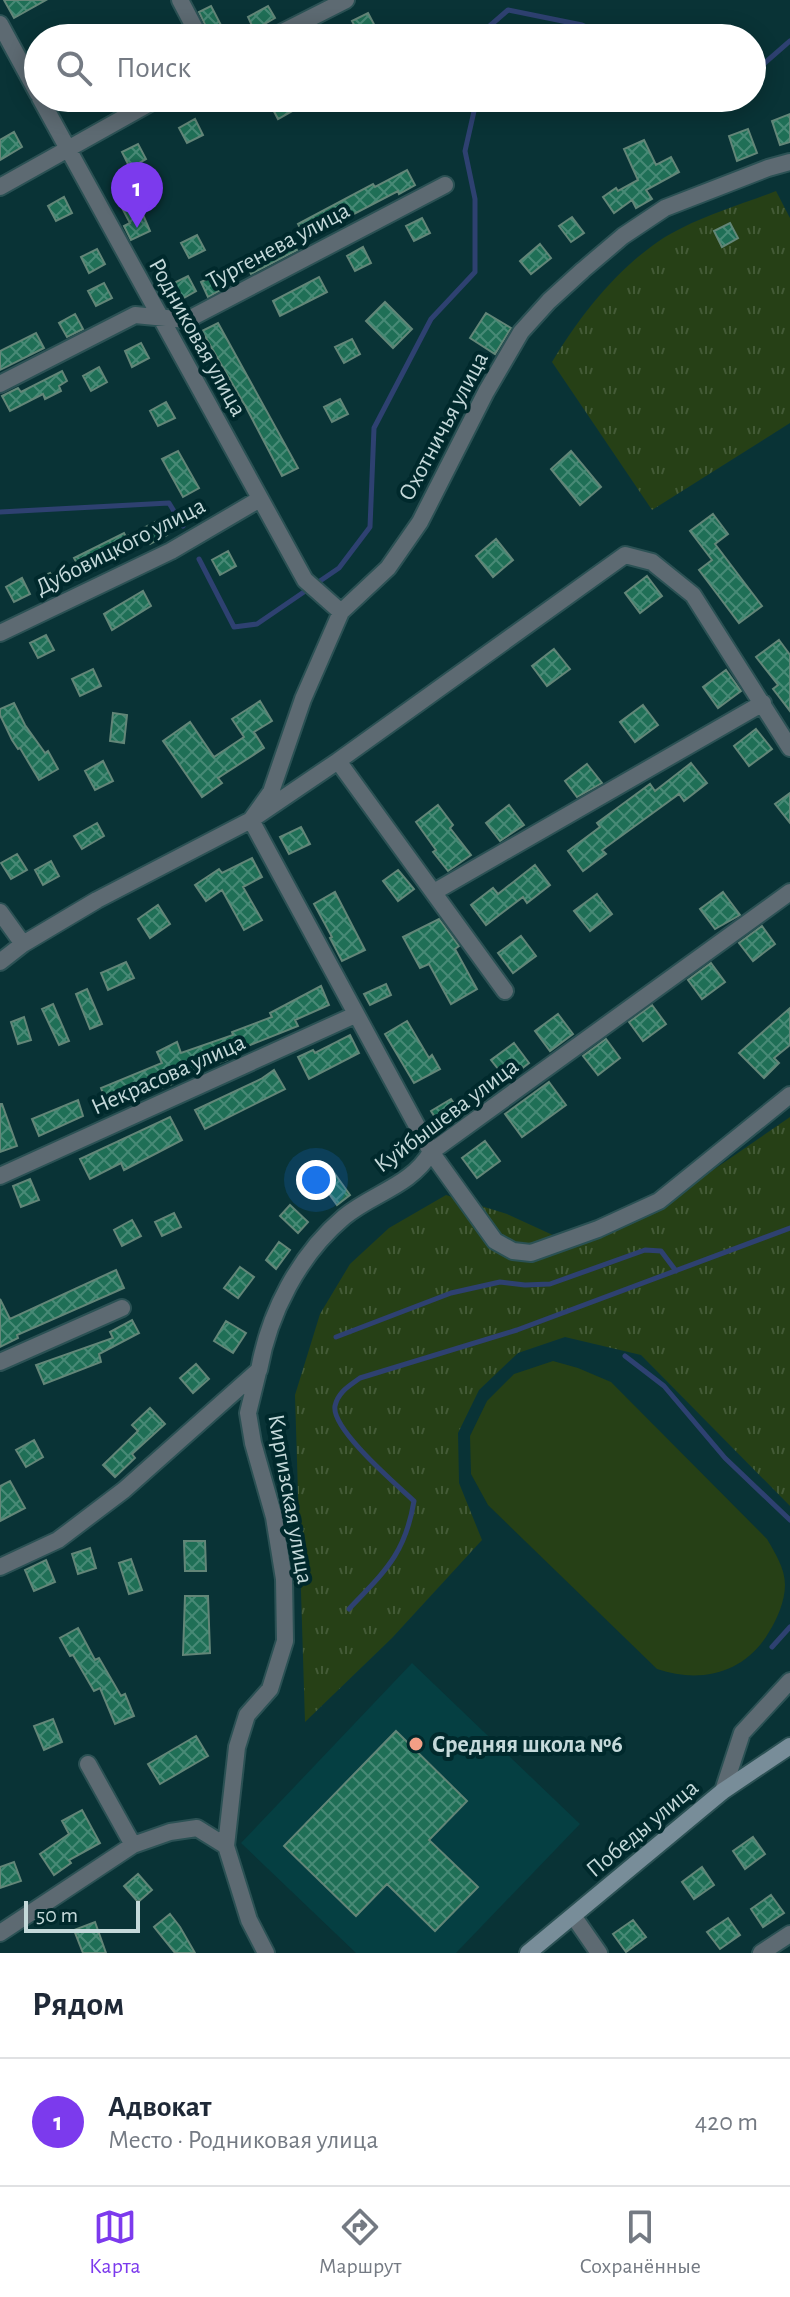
<!DOCTYPE html>
<html lang="ru">
<head>
<meta charset="utf-8">
<style>
  body { margin:0; font-family:"Alegreya Sans",sans-serif; background:#f6f6f7; color:#1f2937 }
  .scale { position:absolute; left:24px; bottom:20px; width:116px; box-sizing:border-box; padding-left:8px; border:4px solid #c4d9da; border-top:0; font-size:22px; line-height:28px; white-space:nowrap; color:#c4d9da; -webkit-text-stroke:6px #00292c; paint-order:stroke }
  .you { position:absolute; left:316px; top:1180px; width:28px; height:28px; margin:-20px; border:6px solid #fff; border-radius:50%; background:#1a73e8; box-shadow:0 0 0 12px #1a73e833 }
  .badge { display:grid; place-items:center; width:52px; height:52px; border-radius:50%; background:#7c3aed; color:#fff; font-size:26px; font-weight:700 }
  .pin { position:absolute; translate:-50% -66px; filter:drop-shadow(0 2px 4px #0008) }
  .pin::after { content:''; position:absolute; top:42px; width:28px; height:24px; background:inherit; clip-path:polygon(0 0,100% 0,50% 100%) }
  .list { margin:0; padding:0; list-style:none }
  h2 { display:flex; justify-content:space-between; align-items:center; height:104px; margin:0; padding:0 32px; font-size:34px }
  h2 small { font-size:26px; font-weight:400; color:#747a83 }
  .list li { display:grid; grid-template-columns:52px 1fr auto; gap:24px; align-items:center; box-sizing:border-box; height:128px; padding:0 32px; border-top:2px solid #e0e1e3 }
  .list b { display:block; font-size:30px; white-space:nowrap }
  .list p { margin:0; font-size:26px; white-space:nowrap; color:#747a83 }
  .list em { font-size:26px; font-style:normal; color:#747a83 }
  .icon { flex:none; width:44px; height:44px; fill:none; stroke:currentColor; stroke-width:2; stroke-linecap:round; stroke-linejoin:round }
  .map { position:relative; flex:none; width:790px; height:1953px; overflow:hidden }
  .search { position:absolute; background:#fff; box-shadow:0 4px 20px #0003; left:24px; right:24px; top:24px; height:88px; display:flex; align-items:center; gap:20px; box-sizing:border-box; padding:0 28px; border-radius:44px; color:#747a83; font-size:30px }
  .sheet { height:232px; background:#fff }
  nav { display:flex; justify-content:space-around; align-items:center; box-sizing:border-box; height:112px; border-top:2px solid #e0e1e3; background:#fff; font-size:22px; color:#747a83 }
  nav a { display:grid; justify-items:center; gap:4px }
  nav .on { color:#7c3aed }
  .map>svg:first-child { display:block }
</style>
</head>
<body>
<div class="map">
<svg width="790" height="1953" viewBox="0 0 790 1953">
  <defs>
    <pattern id="grass-tufts" width="24" height="20" patternUnits="userSpaceOnUse" patternTransform="scale(2)"><rect width="24" height="20" fill="#264016"/><path d="M3 7l-1-3M5 7V3M7 7l1-3M15 17l-1-3M17 17v-4M19 17l1-3" fill="none" stroke="#445b37"/></pattern>
    <pattern id="building-cross-hatch" width="8" height="8" patternUnits="userSpaceOnUse" patternTransform="scale(2)"><rect width="8" height="8" fill="#1f6f56"/><path d="M0 0l8 8M0 8l8-8" fill="none" stroke="#488a76"/></pattern>
  </defs>
  <rect width="100%" height="100%" fill="#093336"/>
  <path fill="#053f42" d="M412 1663 580 1824 456 1953H356L241 1843Z"/>
  <path fill="url(#grass-tufts)" d="M776 191 790 218V423L652 510 552 362C578 319 611 276 652 246 687 220 735 207 776 191Z
    M790 1117V1506L641 1355 565 1337 518 1353 479 1390 458 1433 459 1483 482 1540 392 1638 305 1722 295 1395 320 1314 350 1264 389 1228 446 1195 507 1214 568 1242 665 1203Z"/>
  <path fill="#264016" d="M553 1361 578 1368 611 1382 767 1539C775 1553 785 1568 785 1585 785 1601 777 1619 769 1632 745 1673 701 1684 657 1669L488 1505 471 1474 470 1436 487 1401 514 1374Z"/>
  <g fill="none" stroke-linecap="round" stroke-linejoin="round">
    <path stroke="#2e4171" stroke-width="5" d="M485 38V30L508 10 582 25 610 38
      M752 74 790 41
      M0 512 169 503 183 526
      M199 559 234 627 257 624 339 568 370 527 374 428 431 319 475 272V199L465 151 477 98
      M336 1337 451 1293 500 1282 525 1285 550 1284 645 1250 661 1251 676 1271
      M625 1356 664 1386 725 1458 790 1520
      M349 1609C384 1572 405 1555 414 1501 397 1485 331 1429 335 1406 338 1392 349 1386 360 1378L517 1330 790 1228
      M772 1647 790 1627"/>
  </g>
  <path fill="url(#building-cross-hatch)" stroke="#638678" stroke-width="2" d="M4 0H46L14 18Z
    M211 6 223 29 210 35 199 12Z
    M268 6 275 18 254 30 248 17Z
    M368 13 376 28 360 36 352 21Z
    M267 98H288L294 110 278 119Z
    M790 114V142L780 145 772 121Z
    M195 119 203 135 187 143 179 128Z
    M748 129 757 153 737 161 729 136Z
    M14 132 22 147 0 160V140Z
    M644 140 656 165 671 157 679 172 646 190 652 199 636 208 632 200 614 213 603 197 616 188 618 191 638 180 624 149Z
    M138 144 146 159 130 168 122 152Z
    M407 170 415 185 399 194 398 191 306 239 298 224 373 184 375 187Z
    M129 182 150 231 131 240 124 226 130 223 113 191Z
    M64 197 72 213 56 221 48 206Z
    M572 217 584 233 571 242 559 226Z
    M422 218 430 233 414 241 406 226Z
    M730 223 738 238 722 247 714 231Z
    M197 235 205 250 189 258 181 243Z
    M289 236 297 250 251 274 243 259Z
    M540 244 551 258 531 274 520 261Z
    M363 247 371 263 355 271 347 256Z
    M97 249 105 264 89 273 81 257Z
    M217 274 224 288 208 297 201 282Z
    M188 276 196 291 180 300 172 284Z
    M319 277 327 292 280 316 273 301Z
    M104 283 112 298 96 306 88 291Z
    M385 302 412 329 393 348 366 321Z
    M486 313 511 328 495 354 470 338Z
    M75 314 83 329 67 337 59 323Z
    M218 323 298 468 282 476 247 409 202 331Z
    M36 333 44 348 0 370V351Z
    M352 339 360 354 344 363 335 347Z
    M141 343 149 358 132 367 125 351Z
    M99 367 107 382 91 391 83 376Z
    M62 371 67 381 59 386 61 391 45 399 43 394 10 411 2 396 18 388 21 392Z
    M340 399 348 414 332 422 324 407Z
    M166 402 175 418 158 426 150 411Z
    M178 451 199 488 183 497 162 459Z
    M571 451 601 487 580 505 551 469Z
    M713 514 728 534 715 544 762 606 739 623 699 570 712 560 690 531Z
    M159 520 167 535 150 544 148 540 82 573 74 558 124 533 126 537Z
    M496 539 513 560 493 577 476 556Z
    M228 551 236 566 220 575 212 560Z
    M50 573 56 587 42 593 36 579Z
    M647 576 662 596 640 613 625 593Z
    M22 578 30 594 14 602 6 587Z
    M143 591 151 606 112 630 104 614Z
    M46 635 54 650 38 658 30 643Z
    M779 640 790 655V711L773 689 778 685 756 657Z
    M554 649 570 669 547 686 532 666Z
    M93 669 101 686 80 696 72 679Z
    M726 670 741 691 718 708 703 687Z
    M260 701 272 721 254 732 264 748 218 778 222 783 202 797 163 741 190 722 214 757 244 737 232 719Z
    M14 703 25 725 45 753 48 751 58 769 39 780 20 748 18 749 12 740 0 715V709Z
    M643 705 658 725 635 742 620 722Z
    M113 713 127 715 124 743 110 741Z
    M756 729 772 749 749 766 734 746Z
    M103 761 113 781 95 790 85 771Z
    M691 763 707 783 684 801 679 794 602 850 606 854 583 871 568 851 600 827 597 823 620 806 650 784 655 791Z
    M587 764 602 783 577 797 565 781Z
    M790 793V823L775 804Z
    M438 805 453 825 450 828 471 855 448 871 433 852 436 850 416 822Z
    M509 805 524 825 500 841 486 823Z
    M97 823 104 836 82 849 74 836Z
    M301 827 310 844 289 854 280 837Z
    M17 854 27 870 11 879 1 863Z
    M252 858 262 877 243 887 262 920 244 930 222 890 206 901 195 885 219 869 222 873Z
    M51 861 59 876 43 885 35 870Z
    M535 865 550 885 527 903 523 897 486 925 471 905 493 888 498 894Z
    M398 870 414 889 398 901 383 881Z
    M335 892 365 950 342 961 330 938 332 937 314 904Z
    M723 892 740 915 715 929 700 909Z
    M597 894 612 914 590 931 574 911Z
    M158 905 170 924 150 938 138 919Z
    M439 919 459 946 455 949 477 989 451 1004 429 964 420 968 403 937Z
    M762 926 775 944 753 961 739 943Z
    M521 936 536 956 513 973 498 953Z
    M126 962 134 978 108 990 101 973Z
    M711 963 725 982 702 999 688 980Z
    M386 984 391 995 370 1005 364 994Z
    M321 986 329 1005 295 1020 298 1026 225 1055 227 1060 191 1073 172 1084 108 1106 101 1088 162 1063 157 1052 177 1042 181 1053 233 1035 232 1032 272 1017 270 1013Z
    M87 989 102 1024 90 1029 76 994Z
    M53 1004 69 1041 59 1045 42 1009Z
    M652 1005 666 1024 643 1041 629 1022Z
    M790 1008V1045L774 1058 779 1063 764 1078 739 1053Z
    M558 1014 573 1034 550 1051 535 1031Z
    M24 1017 31 1040 18 1044 11 1022Z
    M407 1021 429 1058 432 1055 440 1069 414 1083 385 1034Z
    M350 1035 359 1053 309 1079 298 1057 313 1050 315 1053Z
    M606 1039 620 1058 598 1075 583 1056Z
    M514 1043 529 1063 507 1080 491 1060Z
    M274 1070 285 1089 205 1129 195 1110 261 1079Z
    M549 1082 566 1105 522 1137 505 1114Z
    M451 1099 462 1115 442 1128 431 1111Z
    M78 1100 83 1116 39 1136 32 1119Z
    M0 1104H2L17 1146 0 1152Z
    M170 1117 182 1140 124 1170 121 1163 90 1179 80 1159Z
    M485 1141 500 1161 477 1178 462 1158Z
    M335 1174 350 1195 337 1205 322 1184Z
    M30 1179 39 1200 21 1207 13 1186Z
    M290 1205 308 1222 298 1233 280 1216Z
    M174 1213 181 1227 162 1236 155 1222Z
    M132 1220 141 1236 122 1246 114 1230Z
    M279 1242 290 1250 276 1269 266 1260Z
    M240 1267 254 1277 238 1298 224 1288Z
    M116 1270 124 1288 17 1335 18 1338 0 1347V1299L10 1319Z
    M132 1320 139 1333 99 1354 101 1362 44 1384 36 1365 113 1338 110 1332Z
    M226 1321 246 1333 233 1353 214 1341Z
    M196 1364 209 1379 193 1393 180 1378Z
    M150 1408 165 1424 132 1454 135 1458 115 1477 103 1465 138 1431 132 1425Z
    M34 1440 43 1457 26 1467 16 1450Z
    M10 1481 25 1508 0 1521V1486Z
    M184 1541H205L206 1571H185Z
    M90 1548 96 1568 78 1574 72 1554Z
    M131 1559 142 1590 129 1594 119 1563Z
    M46 1560 55 1582 34 1591 25 1570Z
    M185 1596H208L210 1653 183 1655Z
    M78 1628 95 1660 99 1658 121 1696 125 1694 134 1716 115 1724 100 1688 94 1691 73 1655 70 1656 60 1638Z
    M53 1719 62 1742 44 1750 34 1726Z
    M396 1731 467 1801 429 1840 478 1887 435 1931 387 1884 356 1916 284 1846Z
    M196 1736 208 1756 160 1784 148 1764Z
    M82 1810 100 1843 69 1860 71 1863 54 1875 40 1854 69 1834 62 1821Z
    M753 1837 765 1854 745 1869 733 1851Z
    M14 1862 21 1881 0 1888V1867Z
    M702 1867 714 1885 694 1899 682 1882Z
    M138 1874 152 1890 138 1902 124 1886Z
    M771 1895 784 1913 763 1927 751 1909Z
    M170 1914 180 1927 195 1953H175L154 1927Z
    M728 1918 740 1935 720 1949 707 1932Z
    M633 1920 646 1937 626 1952 613 1934Z
    M95 1922 106 1953H83L74 1930Z"/>
  <g fill="none" stroke-linecap="round" stroke-linejoin="round">
    <g stroke="#2b5154" stroke-width="20">
      <path id="street" d="M180 0 200 38
        M0 24 38 94
        M271 38 346 0
        M40 98 305 580 341 612
        M0 187 159 98
        M0 384 135 315 187 320 445 185
        M0 633 171 551 260 499
        M790 748 693 595 652 562 625 555 338 761 251 820 431 1152 495 1241 513 1251 531 1253 598 1229 659 1201 790 1095
        M338 761 505 991
        M434 892 763 703
        M0 912 23 944
        M0 962 23 944 97 900 251 820 271 792 303 699 341 612 388 568 420 522 486 392 521 332 549 301 583 270 623 236 665 208 768 168 790 162
        M0 1176 355 1015
        M0 1362 122 1308
        M258 1372 248 1413 253 1443 274 1517 284 1579 285 1641 270 1689 247 1715 237 1747 226 1846 249 1920 266 1953
        M0 1567 58 1540 124 1490 259 1370C269 1313 299 1255 344 1217 373 1193 411 1186 431 1152L790 892
        M88 1764 133 1845
        M723 1791 742 1733 790 1681
        M574 1917 599 1953
        M0 1933 133 1845 170 1832 197 1828 226 1846
        M761 1953 790 1934"/>
    </g>
    <g stroke="#2b5154" stroke-width="20">
      <path id="secondary" d="M528 1953 723 1791 790 1746"/>
    </g>
    <use href="#street" stroke="#5d6a72" stroke-width="16"/>
    <use href="#secondary" stroke="#788d99" stroke-width="16"/>
  </g>
  <circle fill="#f39f86" stroke="#00292c" stroke-width="3" cx="416" cy="1744" r="8"/>
  <g text-anchor="middle" stroke-width="8" stroke-linejoin="round" paint-order="stroke">
    <g font-size="24" fill="#c4d9da" stroke="#00292c">
      <text transform="translate(278 245) rotate(-28)" y="8">Тургенева улица</text>
      <text transform="translate(198 337) rotate(61)" y="8">Родниковая улица</text>
      <text transform="translate(443 426) rotate(-62)" y="8">Охотничья улица</text>
      <text transform="translate(120 546) rotate(-27)" y="8">Дубовицкого улица</text>
      <text transform="translate(168 1074) rotate(-24)" y="8">Некрасова улица</text>
      <text transform="translate(446 1115) rotate(-37)" y="8">Куйбышева улица</text>
      <text transform="translate(291 1499) rotate(80)" y="8">Киргизская улица</text>
      <text transform="translate(642 1828) rotate(-40)" y="8">Победы улица</text>
    </g>
    <g font-size="24" font-weight="bold" fill="#c4d9da" stroke="#00292c" text-anchor="start">
      <text x="432" y="1752">Средняя школа №6</text>
    </g>
  </g>
</svg>
<div class="scale">50 m</div>
<div class="you"></div>
<div class="pin badge" style="left:137px;top:228px">1</div>
<div class="search"><svg class="icon" aria-label="search" viewBox="0 0 24 24"><circle cx="10" cy="10" r="6"/><path d="M15 15l6 6"/></svg>Поиск</div>
</div>
<section class="sheet">
<h2>Рядом<small></small></h2>
<ul class="list">
<li><span class="badge">1</span><div><b>Адвокат</b><p>Место · Родниковая улица</p></div><em>420 m</em></li>
</ul>
</section>
<nav>
<a class="on"><svg class="icon" aria-label="map" viewBox="0 0 24 24"><path d="M3 6l6-2 6 2 6-2v14l-6 2-6-2-6 2zM9 4v14M15 6v14"/></svg>Карта</a>
<a><svg class="icon" aria-label="directions" viewBox="0 0 24 24"><path d="M12 3l9 9-9 9-9-9zM9 14v-3h6M13 9l2 2-2 2"/></svg>Маршрут</a>
<a><svg class="icon" aria-label="saved" viewBox="0 0 24 24"><path d="M7 4h10v16l-5-4-5 4z"/></svg>Сохранённые</a>
</nav>
</body>
</html>
